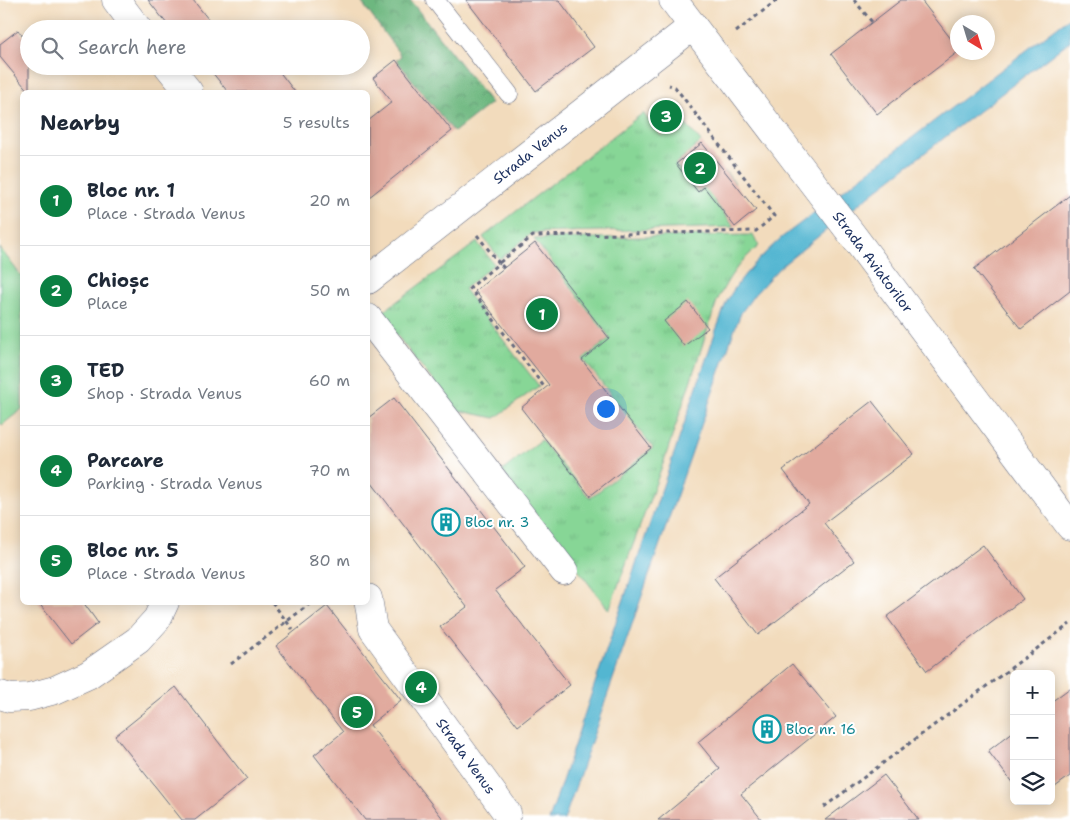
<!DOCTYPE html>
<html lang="en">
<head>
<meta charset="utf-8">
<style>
  body { margin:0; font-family:"Shantell Sans",sans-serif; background:#f2f2f3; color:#1f2937 }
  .controls { position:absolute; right:15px; bottom:15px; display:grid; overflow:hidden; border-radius:8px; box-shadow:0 2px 12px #0003 }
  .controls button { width:45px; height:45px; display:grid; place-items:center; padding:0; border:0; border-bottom:1px solid #e0e1e3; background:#fff; color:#1f2937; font:25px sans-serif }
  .compass { position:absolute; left:950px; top:15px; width:45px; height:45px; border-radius:50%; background:#fff; box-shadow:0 2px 12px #0003; rotate:142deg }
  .you { position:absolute; left:605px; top:408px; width:18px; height:18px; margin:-12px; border:4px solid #fff; border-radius:50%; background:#1a73e8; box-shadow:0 0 0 8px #1a73e833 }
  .badge { display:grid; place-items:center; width:32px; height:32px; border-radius:50%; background:#0b8043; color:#fff; font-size:16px; font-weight:700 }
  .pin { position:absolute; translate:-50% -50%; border:2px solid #fff; box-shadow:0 1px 5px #0006 }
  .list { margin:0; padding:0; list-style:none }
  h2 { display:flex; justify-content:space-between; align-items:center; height:65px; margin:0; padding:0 20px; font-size:21px }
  h2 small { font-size:16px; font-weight:400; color:#747a83 }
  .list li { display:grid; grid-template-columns:32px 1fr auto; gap:15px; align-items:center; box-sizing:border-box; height:90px; padding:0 20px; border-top:1px solid #e0e1e3 }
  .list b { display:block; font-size:19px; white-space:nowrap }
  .list p { margin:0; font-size:16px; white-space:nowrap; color:#747a83 }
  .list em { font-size:16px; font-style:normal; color:#747a83 }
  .icon { flex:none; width:28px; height:28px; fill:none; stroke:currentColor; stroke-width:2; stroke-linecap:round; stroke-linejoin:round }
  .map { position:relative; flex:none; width:1070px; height:820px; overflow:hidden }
  .search { position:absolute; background:#fff; box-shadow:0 2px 12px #0003; left:20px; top:20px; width:350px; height:55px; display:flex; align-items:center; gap:12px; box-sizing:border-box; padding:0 18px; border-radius:28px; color:#747a83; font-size:19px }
  .panel { position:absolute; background:#fff; box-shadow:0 2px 12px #0003; left:20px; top:90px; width:350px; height:515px; border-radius:8px }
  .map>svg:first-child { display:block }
</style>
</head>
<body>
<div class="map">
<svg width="1070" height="820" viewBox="0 0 1070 820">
  <defs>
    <pattern id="grass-tufts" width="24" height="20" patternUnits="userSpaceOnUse" patternTransform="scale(1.25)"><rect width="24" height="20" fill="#87d696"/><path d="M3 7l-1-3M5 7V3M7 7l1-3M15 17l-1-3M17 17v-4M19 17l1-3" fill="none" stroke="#74b884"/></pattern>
    <pattern id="forest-crowns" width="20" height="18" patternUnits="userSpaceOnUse" patternTransform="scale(1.25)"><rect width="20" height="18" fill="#6db77f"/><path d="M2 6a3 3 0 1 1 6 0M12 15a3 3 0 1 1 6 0" fill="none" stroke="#59956b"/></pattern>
  </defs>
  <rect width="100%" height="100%" fill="#fff"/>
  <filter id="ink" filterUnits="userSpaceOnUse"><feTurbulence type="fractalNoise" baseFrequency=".02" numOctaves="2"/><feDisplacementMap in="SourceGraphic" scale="10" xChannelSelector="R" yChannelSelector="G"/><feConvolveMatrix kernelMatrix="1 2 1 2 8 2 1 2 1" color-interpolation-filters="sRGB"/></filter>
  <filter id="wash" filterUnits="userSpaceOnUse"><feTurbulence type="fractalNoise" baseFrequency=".0096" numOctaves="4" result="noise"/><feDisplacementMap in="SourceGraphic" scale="20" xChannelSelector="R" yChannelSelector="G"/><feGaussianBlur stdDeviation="1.12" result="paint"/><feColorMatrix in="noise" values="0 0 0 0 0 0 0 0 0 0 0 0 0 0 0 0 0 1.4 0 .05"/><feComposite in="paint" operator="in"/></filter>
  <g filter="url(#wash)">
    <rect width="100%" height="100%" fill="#f2dbbc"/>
    <path fill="url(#grass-tufts)" stroke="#51827a" d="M643 113 661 136 682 120 701 142 675 164 698 191 725 171 735 183 714 201 734 227 532 233 500 259 483 237Z
      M753 235 759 246C737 264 729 277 717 301L664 461 609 610 502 471 541 440 590 498 653 448 583 359 610 338 534 239Z
      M477 242 494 264 464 289 539 386 495 418 456 410 380 314Z"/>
    <path fill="url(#forest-crowns)" stroke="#44736e" d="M360 0H410L491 103 454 132 396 60 401 56Z"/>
    <path fill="#87d696" stroke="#51827a" d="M0 248 22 277V409L2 425 0 423Z"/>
    <path fill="#52b6d1" stroke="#367298" d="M1070 17V41L879 188 779 268 754 295 741 313 734 331 564 820H549C603 656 661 494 716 330 720 321 723 310 727 301 740 276 761 257 781 238Z"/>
    <g id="blocks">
      <path fill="#e1aa9e" d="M148 0H193L216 29H171Z
        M466 0H559L594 47 536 91Z
        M901 0H921L958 48V52L877 114 831 54Z
        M18 30 29 43V92L0 57V44Z
        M396 60 452 131 368 198V121L392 102 373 78Z
        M207 66H275L295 92H228Z
        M702 143 756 210 735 227 704 187 698 192 676 164Z
        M1070 195V291L1021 329 974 269Z
        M535 243 609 338 582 360 651 448 590 496 521 408 549 385 475 291Z
        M688 302 708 328 684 346 664 321Z
        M394 398 525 567 495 590 570 685 518 726 440 627 467 607 368 478V418Z
        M872 401 914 454 824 523 854 561 758 635 714 578 809 504 783 470Z
        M983 545 1023 599 927 671 887 617Z
        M38 602H83L98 623 71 644Z
        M327 606 401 700 370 725 444 820H365L314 755 343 732 276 646Z
        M792 664 836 717 741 794 762 820H658L720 769 698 742Z
        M176 687 247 779 195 820H182L115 736Z
        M1070 688V776L1051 790V702Z
        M1014 731V785L988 751Z
        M884 775 919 820H825Z"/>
    </g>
  </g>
  <g filter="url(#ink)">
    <use href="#blocks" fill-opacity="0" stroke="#666b7f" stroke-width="1"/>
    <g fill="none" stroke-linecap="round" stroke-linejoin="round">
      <g stroke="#666b7f" stroke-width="19">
        <path id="lane" d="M435 0 509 94"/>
      </g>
      <g stroke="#666b7f" stroke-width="29">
        <path id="street" d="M116 0 138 29
          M168 66 189 92
          M368 280 693 26
          M368 318 564 571
          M368 598 373 629 507 813
          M0 695 10 698 29 697 55 690 88 675 138 640 157 619 165 602"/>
      </g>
      <g stroke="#666b7f" stroke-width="29">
        <path id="secondary" d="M673 0 854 237 1070 526"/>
      </g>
      <path stroke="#666b7f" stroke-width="3" stroke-dasharray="4 4" stroke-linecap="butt" d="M854 0 872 22
        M736 32 777 0
        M477 235 499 263 470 288 545 388
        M504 268 499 263 533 236 756 231 774 216 675 87 669 85
        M272 602 293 630
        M231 664 312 602
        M824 807 1070 624"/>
      <use href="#lane" stroke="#fff" stroke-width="18"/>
      <use href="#street" stroke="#fff" stroke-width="28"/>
      <use href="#secondary" stroke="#fff" stroke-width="28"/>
    </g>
  </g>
  <defs>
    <g id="building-ring" transform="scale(1.4375)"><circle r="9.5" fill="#fff" stroke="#0f9aa8" stroke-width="1.5"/><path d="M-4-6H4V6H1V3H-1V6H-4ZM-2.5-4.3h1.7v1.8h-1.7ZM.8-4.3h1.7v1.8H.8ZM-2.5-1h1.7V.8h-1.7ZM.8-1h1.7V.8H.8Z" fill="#0f9aa8"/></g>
  </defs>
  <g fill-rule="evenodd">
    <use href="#building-ring" x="446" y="522"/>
    <use href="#building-ring" x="767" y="729"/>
  </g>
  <g text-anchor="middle" stroke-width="4" stroke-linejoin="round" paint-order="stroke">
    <g font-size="14" fill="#1b2f5e" stroke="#fff">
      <text transform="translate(530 153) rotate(-38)" y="5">Strada Venus</text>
      <text transform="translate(873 262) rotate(53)" y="5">Strada Aviatorilor</text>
      <text transform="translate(466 756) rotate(54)" y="5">Strada Venus</text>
    </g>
    <g font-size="14" fill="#0d838f" stroke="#fff" text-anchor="start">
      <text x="465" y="527">Bloc nr. 3</text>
      <text x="786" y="734">Bloc nr. 16</text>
    </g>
  </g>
</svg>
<div class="controls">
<button>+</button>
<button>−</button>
<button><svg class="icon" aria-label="layers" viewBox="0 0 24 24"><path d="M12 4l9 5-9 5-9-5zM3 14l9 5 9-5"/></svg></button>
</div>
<svg class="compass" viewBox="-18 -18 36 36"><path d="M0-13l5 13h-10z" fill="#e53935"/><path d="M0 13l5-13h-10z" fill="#747a83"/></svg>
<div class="you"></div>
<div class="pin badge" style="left:542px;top:314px">1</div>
<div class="pin badge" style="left:700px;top:168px">2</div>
<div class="pin badge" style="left:666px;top:116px">3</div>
<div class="pin badge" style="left:421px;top:687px">4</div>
<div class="pin badge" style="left:357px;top:712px">5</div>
<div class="search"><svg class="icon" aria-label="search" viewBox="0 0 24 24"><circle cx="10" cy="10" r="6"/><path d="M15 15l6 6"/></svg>Search here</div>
<section class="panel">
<h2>Nearby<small>5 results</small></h2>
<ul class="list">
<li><span class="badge">1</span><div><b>Bloc nr. 1</b><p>Place · Strada Venus</p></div><em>20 m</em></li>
<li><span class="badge">2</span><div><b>Chioșc</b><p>Place</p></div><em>50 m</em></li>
<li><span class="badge">3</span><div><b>TED</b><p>Shop · Strada Venus</p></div><em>60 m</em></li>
<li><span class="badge">4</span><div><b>Parcare</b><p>Parking · Strada Venus</p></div><em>70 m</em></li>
<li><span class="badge">5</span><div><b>Bloc nr. 5</b><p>Place · Strada Venus</p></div><em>80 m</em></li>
</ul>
</section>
</div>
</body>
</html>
